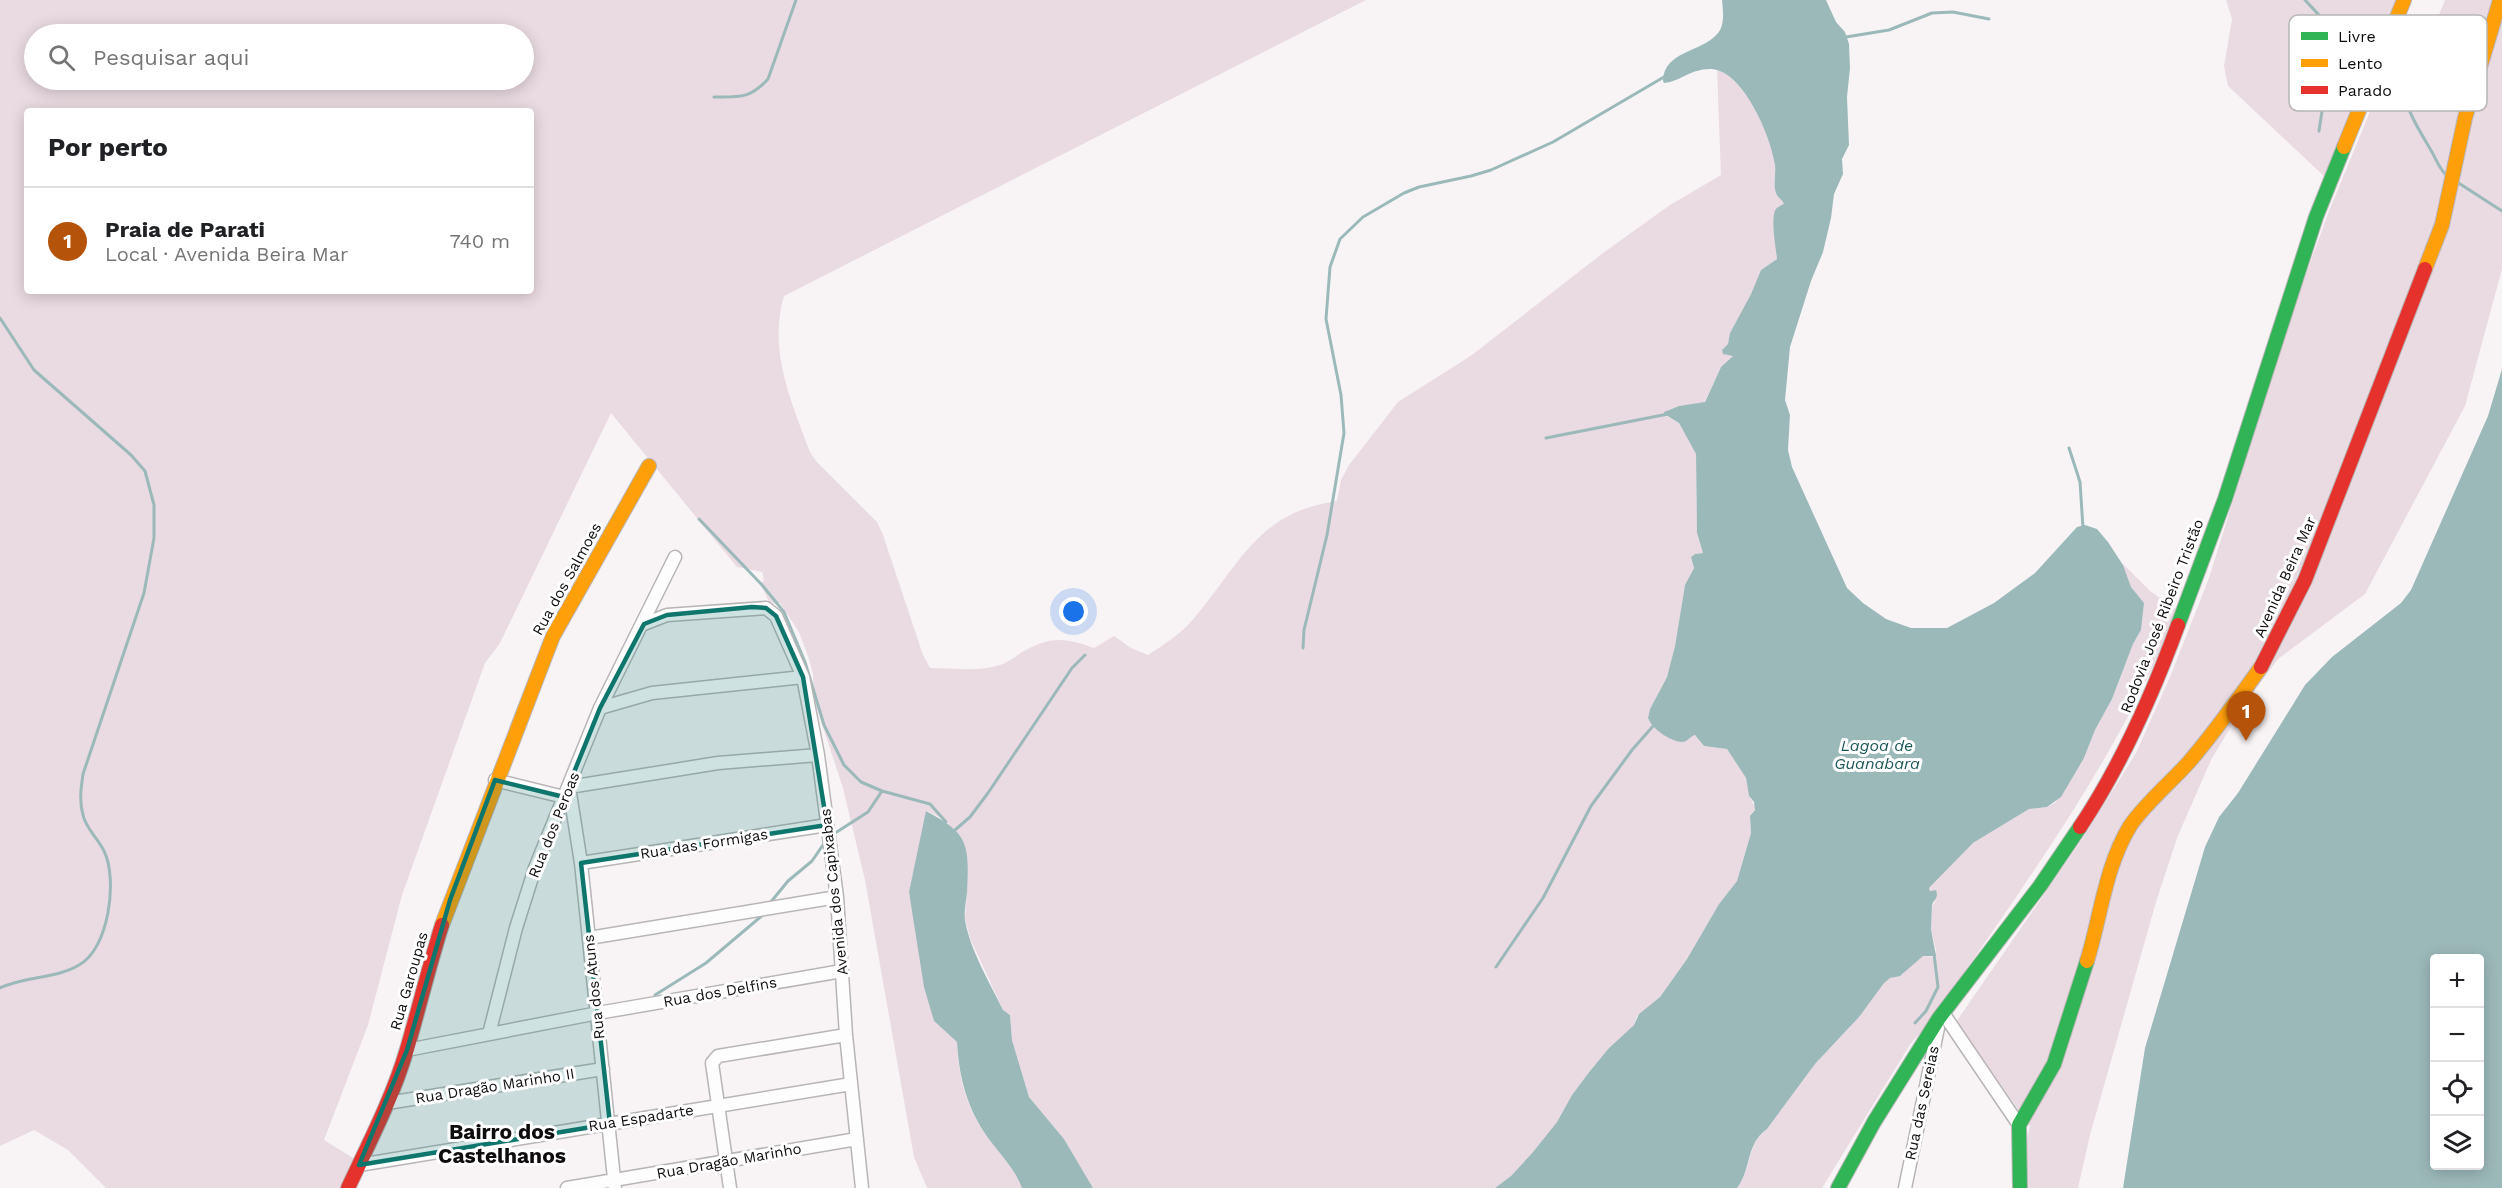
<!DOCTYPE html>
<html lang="pt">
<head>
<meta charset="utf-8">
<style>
  body { margin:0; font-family:"Work Sans",sans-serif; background:#f2f2f2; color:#202124 }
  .controls { position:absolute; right:18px; bottom:18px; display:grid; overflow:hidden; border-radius:6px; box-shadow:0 3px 15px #0003 }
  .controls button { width:54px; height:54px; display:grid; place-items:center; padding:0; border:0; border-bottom:2px solid #e0e0e0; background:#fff; color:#202124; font:30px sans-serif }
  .you { position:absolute; left:1074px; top:612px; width:21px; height:21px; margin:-15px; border:4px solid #fff; border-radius:50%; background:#1a73e8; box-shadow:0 0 0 9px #1a73e833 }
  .badge { display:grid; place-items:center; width:39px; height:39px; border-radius:50%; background:#b45309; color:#fff; font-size:20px; font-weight:700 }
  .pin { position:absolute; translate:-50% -50px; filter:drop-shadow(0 2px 3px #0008) }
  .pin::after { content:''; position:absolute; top:32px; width:21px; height:18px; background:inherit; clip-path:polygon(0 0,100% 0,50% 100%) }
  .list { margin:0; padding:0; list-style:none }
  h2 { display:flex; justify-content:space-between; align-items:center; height:78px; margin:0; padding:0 24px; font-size:26px }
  h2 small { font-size:20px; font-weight:400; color:#757577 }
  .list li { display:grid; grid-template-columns:39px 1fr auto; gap:18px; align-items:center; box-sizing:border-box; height:108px; padding:0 24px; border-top:2px solid #e0e0e0 }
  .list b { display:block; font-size:22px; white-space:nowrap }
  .list p { margin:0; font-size:20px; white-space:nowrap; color:#757577 }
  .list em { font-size:20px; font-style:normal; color:#757577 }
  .icon { flex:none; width:33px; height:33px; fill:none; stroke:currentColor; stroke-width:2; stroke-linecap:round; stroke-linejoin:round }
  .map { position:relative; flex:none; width:2502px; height:1188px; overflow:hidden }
  .search { position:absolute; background:#fff; box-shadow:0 3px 15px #0003; left:24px; top:24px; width:510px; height:66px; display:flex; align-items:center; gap:15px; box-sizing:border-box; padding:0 21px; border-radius:33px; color:#757577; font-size:22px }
  .panel { position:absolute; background:#fff; box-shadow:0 3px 15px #0003; left:24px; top:108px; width:510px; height:186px; border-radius:6px }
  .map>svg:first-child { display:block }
</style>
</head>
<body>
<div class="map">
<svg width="2502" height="1188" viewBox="0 0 2502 1188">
  <rect width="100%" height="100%" fill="#f8f4f6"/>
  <path fill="#eadae1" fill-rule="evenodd" d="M0 0H1366L784 296C768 350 791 401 810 452L816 461 877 522 883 535 923 655 930 668C952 668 979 672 1000 665 1008 662 1016 656 1024 651 1052 636 1065 638 1094 648L1114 636 1131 648 1148 655C1165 644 1182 633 1195 617 1241 563 1258 512 1337 501L1341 480 1349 465 1398 402 1472 355 1603 253 1670 205 1721 175 1717 70C1746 79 1771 136 1775 165 1776 173 1773 186 1776 193 1778 197 1782 199 1784 204 1776 222 1774 239 1777 259L1761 270 1751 294 1730 333 1728 344 1724 348 1723 354 1734 355 1721 367 1704 403 1679 406 1664 412V415L1679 423 1696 454 1697 533 1703 553 1695 554 1691 557 1694 568 1685 585 1675 646 1667 677 1650 709 1648 718C1655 734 1672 738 1687 740L1695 735 1704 746 1727 749 1746 778 1749 796 1756 808 1750 816 1751 833 1737 881 1719 904 1687 959 1660 997 1637 1016 1634 1025 1609 1048 1590 1071 1572 1095 1557 1122 1533 1152 1511 1176 1495 1188H1093L1064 1139 1029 1097 1012 1040 1010 1015 1003 1010 970 938 965 918 967 894 947 821 927 811 909 892 934 1021 957 1042C958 1078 967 1109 988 1138 1000 1154 1015 1169 1022 1188H927L914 1157 865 880 843 788 814 700 813 674 809 659 799 632 780 603 770 604 761 585 764 579 762 572 737 567 611 413 500 643 485 663 402 895 368 1025 324 1140 358 1161 345 1188H106L68 1150 34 1130 0 1146ZM34 34H524V80H34ZM27 111H531V291H27Z
    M2226 0H2398L2325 177 2228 86 2224 66 2232 19Z
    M2445 0H2502V269L2465 406 2365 594 2278 659 2243 706 2211 760 2177 838 2156 902 2090 1135 2078 1188H2027L2026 1142 2030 1126 1956 1022 2083 838 2136 753 2170 677 2209 578 2290 318 2329 211 2399 41 2408 30 2433 29Z
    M2122 563 2150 591 2177 610C2123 751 2027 880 1942 1005L1941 1011 1911 1043 1822 1188H1737C1752 1169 1746 1145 1767 1129L1815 1064 1848 1029 1881 986 1887 979 1903 974 1907 968 1923 956 1934 957 1936 950 1931 929 1932 906 1935 902V890L1931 891 1929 888 1973 843 2029 809 2047 807 2056 802 2084 758 2095 730 2112 699 2133 644 2141 630 2144 603 2131 587Z"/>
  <path fill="#9cb9ba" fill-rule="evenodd" d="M1722 0H1826L1836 22 1845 32 1849 44 1850 68 1847 97 1849 145 1842 159 1843 174 1834 194 1831 218 1823 252 1811 281 1790 347 1785 400 1790 415 1788 450 1792 467 1847 588 1863 603 1886 619 1911 628H1947L1994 603 2035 573 2077 527 2085 525 2097 529 2108 542 2123 565 2131 587 2144 603 2141 630 2133 644 2112 699 2095 730 2084 758 2061 797 2047 807 2029 809 1973 843 1929 888 1930 891 1936 890C1939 898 1934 899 1932 905L1931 929 1936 956H1923L1900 976 1890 978 1884 983 1859 1017 1815 1064 1767 1129C1745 1145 1752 1169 1737 1188H1495L1511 1176 1533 1152 1557 1122 1572 1095 1590 1071 1609 1048 1634 1025 1639 1014 1660 997 1687 959 1719 904 1737 881 1751 833 1750 816 1755 810 1754 802 1749 796 1746 778 1727 749 1704 746 1695 735C1691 736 1688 741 1683 742 1671 742 1652 729 1648 718L1650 709 1667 677 1675 646 1685 585 1694 568 1691 557 1695 554 1703 553 1697 533 1696 454 1679 423 1664 414V412L1679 406 1705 402 1721 367 1733 356 1723 354 1722 350 1728 344 1730 333 1751 294 1761 270 1777 259C1776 249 1770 217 1776 209 1777 207 1782 205 1784 204 1782 199 1777 197 1776 193 1773 186 1776 173 1775 165 1771 137 1744 72 1712 69 1691 68 1682 81 1664 83L1663 81C1664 50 1702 53 1718 33 1725 25 1723 10 1722 0Z
    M2502 369V1188H2123L2145 1048 2205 847 2219 817 2238 793 2305 685 2332 657 2401 603 2411 590 2488 416ZM2480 958V1166H2434V958Z
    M926 811C970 834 969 845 967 893 966 902 964 911 965 920 970 950 990 983 1003 1010L1010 1015 1012 1040 1029 1097 1064 1139 1093 1188H1022C1015 1169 1000 1154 988 1138 967 1108 959 1078 957 1042L934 1021 924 987 909 892Z"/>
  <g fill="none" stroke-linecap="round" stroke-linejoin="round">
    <path stroke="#9cb9ba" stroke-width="3" d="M2305 0C2312 8 2339 33 2334 44 2331 49 2324 52 2320 58L2324 98 2319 131
      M1846 37 1889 30 1932 13 1953 12 1989 19
      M2404 50C2397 93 2408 111 2429 147 2435 156 2438 167 2446 175
      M714 97C739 97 750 99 768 79L796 0
      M2457 182 2502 211
      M0 318 34 370 131 455 145 471 154 505V538L144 593 83 774C81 788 79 801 83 815 86 829 98 838 104 851 118 879 109 949 79 965 56 979 25 976 0 988
      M1546 438 1668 414
      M2069 448 2080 482 2083 528
      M699 519 762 585 784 612 805 662 824 725 844 765 861 782 882 791 930 804 946 822
      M1303 648 1304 630 1327 535 1344 433 1341 395 1326 319 1330 267 1340 239 1363 217 1404 193 1419 187 1471 176 1491 170 1553 142 1664 77
      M955 830 970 817 988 793 1072 668 1085 655
      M832 835 868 812 882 791
      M770 903 788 881 812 861 825 842
      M1496 967 1543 898 1591 806 1632 750 1654 725
      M655 995 706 963 764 914
      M1915 1023 1926 1011 1938 987 1934 954"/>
    <g stroke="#b8b5b6" stroke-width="15">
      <path id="street" d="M644 624 667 615 766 608 776 616 803 677 818 755 837 897 846 1035 862 1188
        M600 708 652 693 803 677
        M495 780 564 797
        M581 863 827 825
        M589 938 837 897
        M1943 1013 2019 1125
        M489 1034 516 928 535 868 600 708 675 557
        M407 1050 598 1013 842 971
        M387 1103 603 1069
        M359 1165 851 1084
        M567 1188 857 1139
        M615 1188 581 863 569 787 718 763 818 755
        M730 1188 712 1063 718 1056 846 1035
        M1905 1188 1938 1028"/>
    </g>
    <g stroke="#b8b5b6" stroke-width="16">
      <path id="fast" d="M2178 625 2225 499 2316 217 2344 147
        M1838 1188 1874 1122 1939 1018 2040 886 2080 827
        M2020 1188 2019 1125 2054 1064 2087 961"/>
    </g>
    <g stroke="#b8b5b6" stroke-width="16">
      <path id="slow" d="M2344 147 2404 0
        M2425 269 2442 225 2465 118 2500 0
        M442 925 553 636 649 466
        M2087 961C2101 916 2105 867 2130 826 2143 806 2172 781 2189 762 2215 732 2238 699 2261 667"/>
    </g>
    <g stroke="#b8b5b6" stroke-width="16">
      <path id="jam" d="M2261 667 2305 580 2425 269
        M2080 827C2122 764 2152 696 2178 625
        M348 1188C369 1143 393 1097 407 1049 419 1008 429 966 442 925"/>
    </g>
    <use href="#street" stroke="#fefdfe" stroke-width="12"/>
    <use href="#fast" stroke="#30b455" stroke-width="14"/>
    <use href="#slow" stroke="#ff9f0a" stroke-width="14"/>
    <use href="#jam" stroke="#e5322d" stroke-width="14"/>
  </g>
  <path fill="#0f766e" fill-opacity="0.2" stroke="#0f766e" stroke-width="4.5" stroke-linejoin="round" d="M752 607 766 608 776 616 803 677 827 825 581 863 610 1124 359 1165 407 1050 450 900 495 780 564 797 600 708 644 624 667 615Z"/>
  <g text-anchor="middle" stroke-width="6" stroke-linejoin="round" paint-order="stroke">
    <g font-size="15" fill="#0f0c0e" stroke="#fff">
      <text transform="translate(2285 577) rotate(-66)" y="5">Avenida Beira Mar</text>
      <text transform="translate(567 579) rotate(-61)" y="5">Rua dos Salmoes</text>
      <text transform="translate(2162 616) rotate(-69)" y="5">Rodovia José Ribeiro Tristão</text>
      <text transform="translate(554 825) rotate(-68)" y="5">Rua dos Peroas</text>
      <text transform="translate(704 844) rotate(-9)" y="5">Rua das Formigas</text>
      <text transform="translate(834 892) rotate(-96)" y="5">Avenida dos Capixabas</text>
      <text transform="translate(409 981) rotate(-74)" y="5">Rua Garoupas</text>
      <text transform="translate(594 987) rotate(-96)" y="5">Rua dos Atuns</text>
      <text transform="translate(720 992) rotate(-10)" y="5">Rua dos Delfins</text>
      <text transform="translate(495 1086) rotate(-9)" y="5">Rua Dragão Marinho II</text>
      <text transform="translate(1922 1103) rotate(-78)" y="5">Rua das Sereias</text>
      <text transform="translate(641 1118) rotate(-9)" y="5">Rua Espadarte</text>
      <text transform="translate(729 1161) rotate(-10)" y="5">Rua Dragão Marinho</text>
    </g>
    <g font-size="16" font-style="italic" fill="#195657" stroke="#fff">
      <text x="1877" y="751">Lagoa de<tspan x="1877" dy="18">Guanabara</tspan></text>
    </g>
    <g font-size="21" font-weight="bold" fill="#0f0c0e" stroke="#fff">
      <text x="502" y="1139">Bairro dos<tspan x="502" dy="24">Castelhanos</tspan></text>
    </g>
  </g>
  <rect x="2289" y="15" width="198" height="96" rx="9" fill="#fff" stroke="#b7b6b7" stroke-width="1.5"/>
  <rect x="2301" y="32" width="27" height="8" fill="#30b455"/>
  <rect x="2301" y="59" width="27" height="8" fill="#ff9f0a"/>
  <rect x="2301" y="86" width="27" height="8" fill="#e5322d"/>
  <g font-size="16" fill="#0f0c0e">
    <text x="2338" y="42">Livre</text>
    <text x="2338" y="69">Lento</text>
    <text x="2338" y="96">Parado</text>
  </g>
</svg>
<div class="controls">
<button>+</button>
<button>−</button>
<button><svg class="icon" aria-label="locate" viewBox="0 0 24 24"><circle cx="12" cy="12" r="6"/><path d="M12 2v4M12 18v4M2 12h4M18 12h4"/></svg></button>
<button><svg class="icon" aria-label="layers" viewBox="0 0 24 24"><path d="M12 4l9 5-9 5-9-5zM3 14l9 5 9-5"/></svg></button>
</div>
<div class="you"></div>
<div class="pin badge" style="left:2246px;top:741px">1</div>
<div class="search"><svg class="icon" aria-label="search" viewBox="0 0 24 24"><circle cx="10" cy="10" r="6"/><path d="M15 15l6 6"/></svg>Pesquisar aqui</div>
<section class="panel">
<h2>Por perto<small></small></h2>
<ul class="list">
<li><span class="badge">1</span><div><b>Praia de Parati</b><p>Local · Avenida Beira Mar</p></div><em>740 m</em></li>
</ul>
</section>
</div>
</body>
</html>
